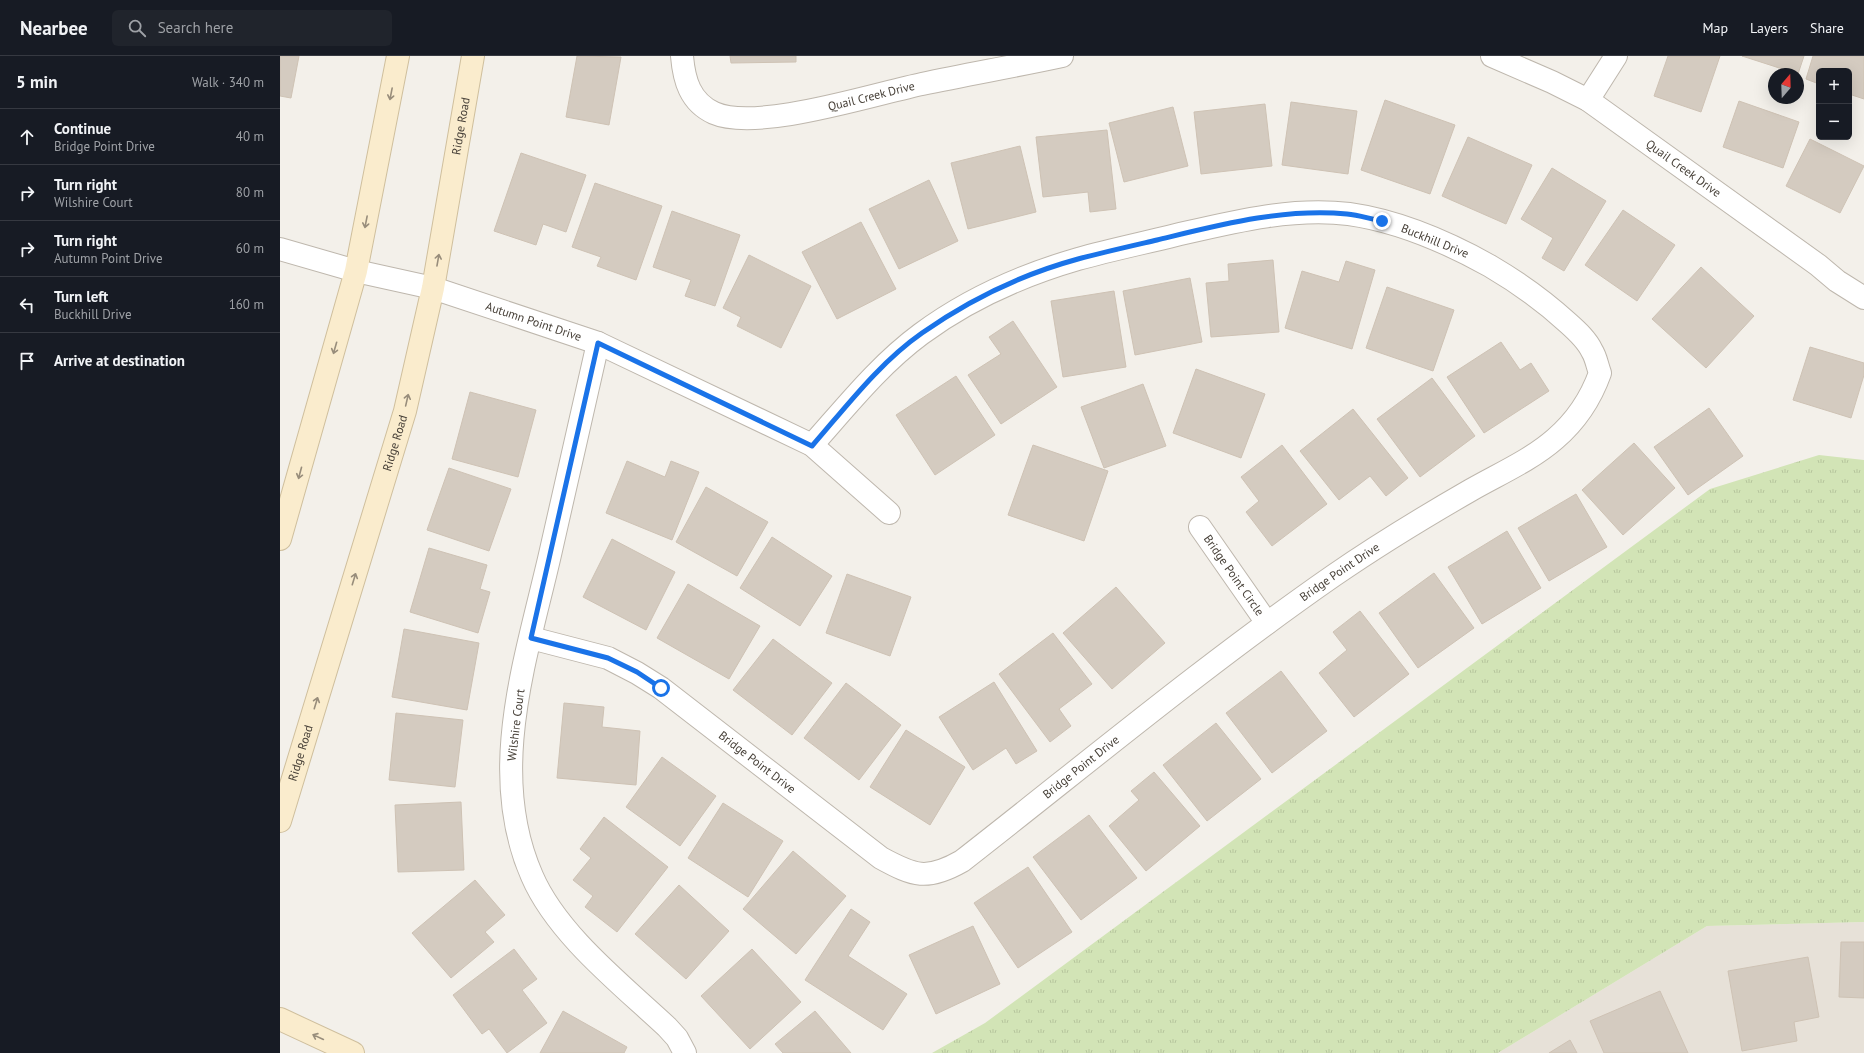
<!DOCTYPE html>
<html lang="en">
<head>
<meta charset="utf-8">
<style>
  body { margin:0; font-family:"PT Sans",sans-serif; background:#20242c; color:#f1f3f6 }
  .controls { position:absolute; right:12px; top:12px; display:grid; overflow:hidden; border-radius:6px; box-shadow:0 4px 16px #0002 }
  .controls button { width:36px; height:36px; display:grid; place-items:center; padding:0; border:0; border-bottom:1px solid #363941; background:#171b24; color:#f1f3f6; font:20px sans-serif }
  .compass { position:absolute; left:1488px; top:12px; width:36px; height:36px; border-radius:50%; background:#171b24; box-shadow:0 4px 16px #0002; rotate:19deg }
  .stop { position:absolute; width:12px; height:12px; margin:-9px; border:3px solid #1a73e8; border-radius:50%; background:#fff }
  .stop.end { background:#1a73e8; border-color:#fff; box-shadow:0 1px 4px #0008 }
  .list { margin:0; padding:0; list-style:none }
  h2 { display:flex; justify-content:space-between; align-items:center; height:52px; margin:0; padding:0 16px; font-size:17px }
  h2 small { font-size:13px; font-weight:400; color:#9ea1a6 }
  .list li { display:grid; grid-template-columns:26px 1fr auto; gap:12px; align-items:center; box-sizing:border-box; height:56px; padding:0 16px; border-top:1px solid #363941 }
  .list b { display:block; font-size:15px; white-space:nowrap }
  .list p { margin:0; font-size:13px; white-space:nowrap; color:#9ea1a6 }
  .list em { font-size:13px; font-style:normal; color:#9ea1a6 }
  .icon { flex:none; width:22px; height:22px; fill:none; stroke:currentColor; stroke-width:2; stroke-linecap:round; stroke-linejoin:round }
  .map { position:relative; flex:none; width:1584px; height:997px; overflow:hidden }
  header { display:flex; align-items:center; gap:24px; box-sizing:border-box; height:56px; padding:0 20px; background:#171b24; border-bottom:1px solid #363941 }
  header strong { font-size:19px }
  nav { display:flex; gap:22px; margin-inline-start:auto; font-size:14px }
  .search { width:280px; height:36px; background:#20242c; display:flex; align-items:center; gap:10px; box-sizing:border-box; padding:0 14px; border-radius:6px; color:#9ea1a6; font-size:15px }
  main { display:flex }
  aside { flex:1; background:#171b24 }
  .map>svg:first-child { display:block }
</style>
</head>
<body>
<header>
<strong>Nearbee</strong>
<div class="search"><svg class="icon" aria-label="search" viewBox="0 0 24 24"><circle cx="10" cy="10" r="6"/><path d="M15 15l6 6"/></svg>Search here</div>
<nav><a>Map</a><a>Layers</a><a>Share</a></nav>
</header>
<main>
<aside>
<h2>5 min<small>Walk · 340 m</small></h2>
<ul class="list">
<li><svg class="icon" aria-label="ahead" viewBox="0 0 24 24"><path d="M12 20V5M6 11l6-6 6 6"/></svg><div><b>Continue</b><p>Bridge Point Drive</p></div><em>40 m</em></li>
<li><svg class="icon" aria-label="right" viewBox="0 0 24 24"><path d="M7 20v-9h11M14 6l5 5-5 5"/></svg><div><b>Turn right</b><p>Wilshire Court</p></div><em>80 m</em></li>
<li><svg class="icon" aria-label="right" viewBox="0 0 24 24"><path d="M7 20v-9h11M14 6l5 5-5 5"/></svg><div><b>Turn right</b><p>Autumn Point Drive</p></div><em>60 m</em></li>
<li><svg class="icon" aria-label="left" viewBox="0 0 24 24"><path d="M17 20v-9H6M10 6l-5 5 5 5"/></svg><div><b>Turn left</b><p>Buckhill Drive</p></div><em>160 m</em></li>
<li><svg class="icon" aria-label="arrive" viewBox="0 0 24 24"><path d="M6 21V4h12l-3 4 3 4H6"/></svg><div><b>Arrive at destination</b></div></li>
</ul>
</aside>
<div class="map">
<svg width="1584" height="997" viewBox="0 0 1584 997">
  <defs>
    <pattern id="grass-tufts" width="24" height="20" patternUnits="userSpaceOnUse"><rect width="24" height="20" fill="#d2e4b6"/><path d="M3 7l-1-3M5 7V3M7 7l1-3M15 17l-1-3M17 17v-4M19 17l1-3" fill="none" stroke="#b6c59d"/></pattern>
  </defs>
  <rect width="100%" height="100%" fill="#f3f0ea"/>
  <path fill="#e7e1d8" d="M1584 866V997H1218L1427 870Z"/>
  <path fill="url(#grass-tufts)" d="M1539 399 1584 404V866L1427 870 1218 997H652L705 967 1430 433Z"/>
  <path fill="#d4cbc0" stroke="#cec2b4" d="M0 0H19L11 42 0 40Z
    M297 0 341 1 329 69 286 61Z
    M450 0H516V6L451 7Z
    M1388 0H1440L1421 56 1374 40Z
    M1462 0H1524L1518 18Z
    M1533 0H1584V43L1569 38V15H1539V28L1526 23Z
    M1105 44 1175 69 1150 138 1081 114Z
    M1459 45 1519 66 1503 112 1443 91Z
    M1011 46 1077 55 1068 118 1002 109Z
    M985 48 992 110 921 118 914 56Z
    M893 51 908 110 844 126 829 67Z
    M827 74 836 153 810 156 808 136 763 141 756 81Z
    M1188 81 1252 109 1226 168 1162 140Z
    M1530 83 1584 110 1560 157 1506 130Z
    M740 90 756 156 688 173 671 107Z
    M241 97 306 119 286 176 263 168 256 189 214 175Z
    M1272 112 1326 145 1284 215 1262 202 1273 182 1241 163Z
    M649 124 678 185 619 213 589 153Z
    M315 127 382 150 356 224 317 210 321 201 292 191Z
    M1343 154 1395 189 1357 245 1305 209Z
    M392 155 460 179 435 250 405 240 411 224 373 211Z
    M581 166 616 233 557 263 522 196Z
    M469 199 531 230 501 292 457 270 461 261 443 252Z
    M993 204 999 276 931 281 926 227 949 225 948 208Z
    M1066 205 1095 214 1072 293 1005 272 1022 215 1059 226Z
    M1421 211 1474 260 1426 312 1372 263Z
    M910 222 922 286 855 299 843 235Z
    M1107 231 1174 254 1153 315 1086 292Z
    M834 235 846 311 783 321 771 245Z
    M733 265 777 331 721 368 688 319 721 298 709 281Z
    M1221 286 1240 314 1251 307 1269 335 1204 377 1167 321Z
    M1530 291 1584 307V319L1571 362 1513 344Z
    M916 313 985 338 961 402 893 377Z
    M676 320 715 379 655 419 616 359Z
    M1152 322 1195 380 1140 421 1097 363Z
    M863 328 886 390 824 412 801 351Z
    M190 336 256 354 238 421 172 403Z
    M1429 352 1463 400 1408 439 1374 391Z
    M1073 353 1128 422 1106 440 1090 420 1059 444 1020 395Z
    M1354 387 1395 432 1343 479 1302 434Z
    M753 389 828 415 804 485 728 459Z
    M1002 389 1047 448 992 490 966 456 979 445 961 421Z
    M347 405 385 421 391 405 419 416 392 484 326 457Z
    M169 412 231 433 209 495 147 474Z
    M426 431 488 466 457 520 396 486Z
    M1296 438 1327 491 1269 525 1238 472Z
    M1227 475 1261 532 1202 568 1168 511Z
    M492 481 552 520 520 570 460 532Z
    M332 483 395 516 366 574 303 541Z
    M149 492 207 509 200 533 210 536 198 577 130 556Z
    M1154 517 1194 572 1138 612 1099 557Z
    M567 518 631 541 610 600 546 577Z
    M408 528 480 570 449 623 377 582Z
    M836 531 885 587 832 633 783 577Z
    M1080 555 1129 618 1074 661 1039 617 1067 594 1053 576Z
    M124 573 199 587 187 654 112 641Z
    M773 577 812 628 779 653 791 670 770 686 719 618Z
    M493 583 552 627 512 679 453 634Z
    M1001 615 1047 675 992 717 946 657Z
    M714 626 757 695 736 708 726 692 693 714 659 661Z
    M566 627 621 669 579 724 524 682Z
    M284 647 324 651 322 671 360 675 356 729 277 722Z
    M116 657 183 664 175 731 109 724Z
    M936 667 981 723 927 765 883 709Z
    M626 674 685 711 650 769 590 731Z
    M382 701 436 740 400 790 346 751Z
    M874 716 920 770 866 815 829 770 859 744 851 735Z
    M181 746 184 814 118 816 115 749Z
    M443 747 503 785 468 841 408 802Z
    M809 759 857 822 801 864 753 801Z
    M324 761 388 811 337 876 305 851 313 840 293 824 311 802 300 793Z
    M513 795 566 840 516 898 463 853Z
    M748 811 792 876 738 912 694 847Z
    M195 824 225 859 205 876 214 886 171 922 132 877Z
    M399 829 449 875 406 923 355 878Z
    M571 853 590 866 568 900 627 938 603 974 525 924Z
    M693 870 720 928 656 958 629 899Z
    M1561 886H1584V942L1559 941Z
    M234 893 257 923 242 934 267 967 227 997 209 973 202 978 173 939Z
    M472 893 521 946 470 993 421 940Z
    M1528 901 1539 961 1514 966 1517 985 1462 995 1448 915Z
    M1380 935 1408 997H1324L1310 965Z
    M283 955 347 991 344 997H260Z
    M535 955 571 997H503L495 988Z
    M1290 984 1297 997H1269Z"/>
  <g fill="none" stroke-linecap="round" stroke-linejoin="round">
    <g stroke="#beb7ad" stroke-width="24">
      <g id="street">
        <path id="s1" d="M402 0C404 24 410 46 434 57 477 76 594 38 642 28 689 18 736 10 782 0"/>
        <path id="s2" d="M1212 0 1272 26 1308 44 1538 209 1557 225 1584 242"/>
        <path d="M1308 44 1336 0"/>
        <path id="s3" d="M0 193 76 215 153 232 318 287 532 389 609 457"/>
        <path d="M318 287C302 359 285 431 269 503 245 606 207 718 252 820 277 878 341 928 387 971L397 982 405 997"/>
        <path id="s4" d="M920 471 987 567"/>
        <path id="s5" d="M251 582 328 602 357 617 381 632 601 802C634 820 647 825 682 805 805 709 925 609 1053 520 1098 489 1144 461 1191 434 1219 418 1251 404 1275 383 1296 365 1311 342 1320 317 1317 309 1316 301 1312 295 1307 284 1297 275 1288 267 1264 245 1239 227 1210 210 1167 186 1119 165 1069 158 1011 151 952 166 896 179 864 187 830 194 798 203 743 219 687 244 641 278 599 309 566 351 532 389"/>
      </g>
    </g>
    <g stroke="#cfbf9d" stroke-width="24">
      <g id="secondary">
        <path d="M0 483 76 215 118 0"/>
        <path id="s6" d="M0 765 125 355 153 232 193 0"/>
        <path d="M0 963 73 997"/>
      </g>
    </g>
    <use href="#street" stroke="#fff" stroke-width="22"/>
    <use href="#secondary" stroke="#faeccd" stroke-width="22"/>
  </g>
  <defs><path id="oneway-shaft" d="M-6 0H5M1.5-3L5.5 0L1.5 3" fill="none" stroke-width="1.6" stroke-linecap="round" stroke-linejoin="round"/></defs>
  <g stroke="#988d7b">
    <use href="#oneway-shaft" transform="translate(111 38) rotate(101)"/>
    <use href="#oneway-shaft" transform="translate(86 166) rotate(101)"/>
    <use href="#oneway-shaft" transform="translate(158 204) rotate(-80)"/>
    <use href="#oneway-shaft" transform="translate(55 292) rotate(106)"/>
    <use href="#oneway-shaft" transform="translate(127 344) rotate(-77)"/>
    <use href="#oneway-shaft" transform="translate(20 417) rotate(105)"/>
    <use href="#oneway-shaft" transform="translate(74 523) rotate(-73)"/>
    <use href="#oneway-shaft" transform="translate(36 647) rotate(-73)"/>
    <use href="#oneway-shaft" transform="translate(38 981) rotate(-155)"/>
  </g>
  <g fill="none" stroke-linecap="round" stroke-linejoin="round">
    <path stroke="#1a73e8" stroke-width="5" d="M381 632 357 616 328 602 251 582 318 287 532 390C566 351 599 307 642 277 689 244 743 218 798 203 824 196 851 190 877 184 939 169 1002 152 1067 158 1079 159 1090 163 1102 165"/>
  </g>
  <g text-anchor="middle" stroke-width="3.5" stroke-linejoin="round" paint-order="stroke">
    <g font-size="12" fill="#474038" stroke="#fff">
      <text dy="4" stroke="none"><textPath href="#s1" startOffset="229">Quail Creek Drive</textPath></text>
      <text dy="4" stroke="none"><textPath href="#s6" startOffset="719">Ridge Road</textPath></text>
      <text dy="4" stroke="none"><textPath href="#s2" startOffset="223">Quail Creek Drive</textPath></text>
      <text transform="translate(1155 185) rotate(22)" y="4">Buckhill Drive</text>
      <text dy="4" stroke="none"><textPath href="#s3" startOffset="264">Autumn Point Drive</textPath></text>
      <text dy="4" stroke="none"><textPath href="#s6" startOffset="395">Ridge Road</textPath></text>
      <text dy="4" stroke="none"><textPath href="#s5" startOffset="981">Bridge Point Drive</textPath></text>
      <text dy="4" stroke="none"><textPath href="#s4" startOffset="59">Bridge Point Circle</textPath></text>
      <text transform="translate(236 669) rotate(-83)" y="4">Wilshire Court</text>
      <text dy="4" stroke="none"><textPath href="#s6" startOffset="71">Ridge Road</textPath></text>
      <text dy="4" stroke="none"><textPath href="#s5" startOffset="262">Bridge Point Drive</textPath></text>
      <text dy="4" stroke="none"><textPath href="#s5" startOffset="657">Bridge Point Drive</textPath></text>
    </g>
  </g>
</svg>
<div class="controls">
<button>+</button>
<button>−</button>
</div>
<svg class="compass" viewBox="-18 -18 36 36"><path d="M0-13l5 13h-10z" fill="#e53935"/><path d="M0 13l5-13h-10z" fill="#9ea1a6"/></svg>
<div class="stop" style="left:381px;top:632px"></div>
<div class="stop end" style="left:1102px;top:165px"></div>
</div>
</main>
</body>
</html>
